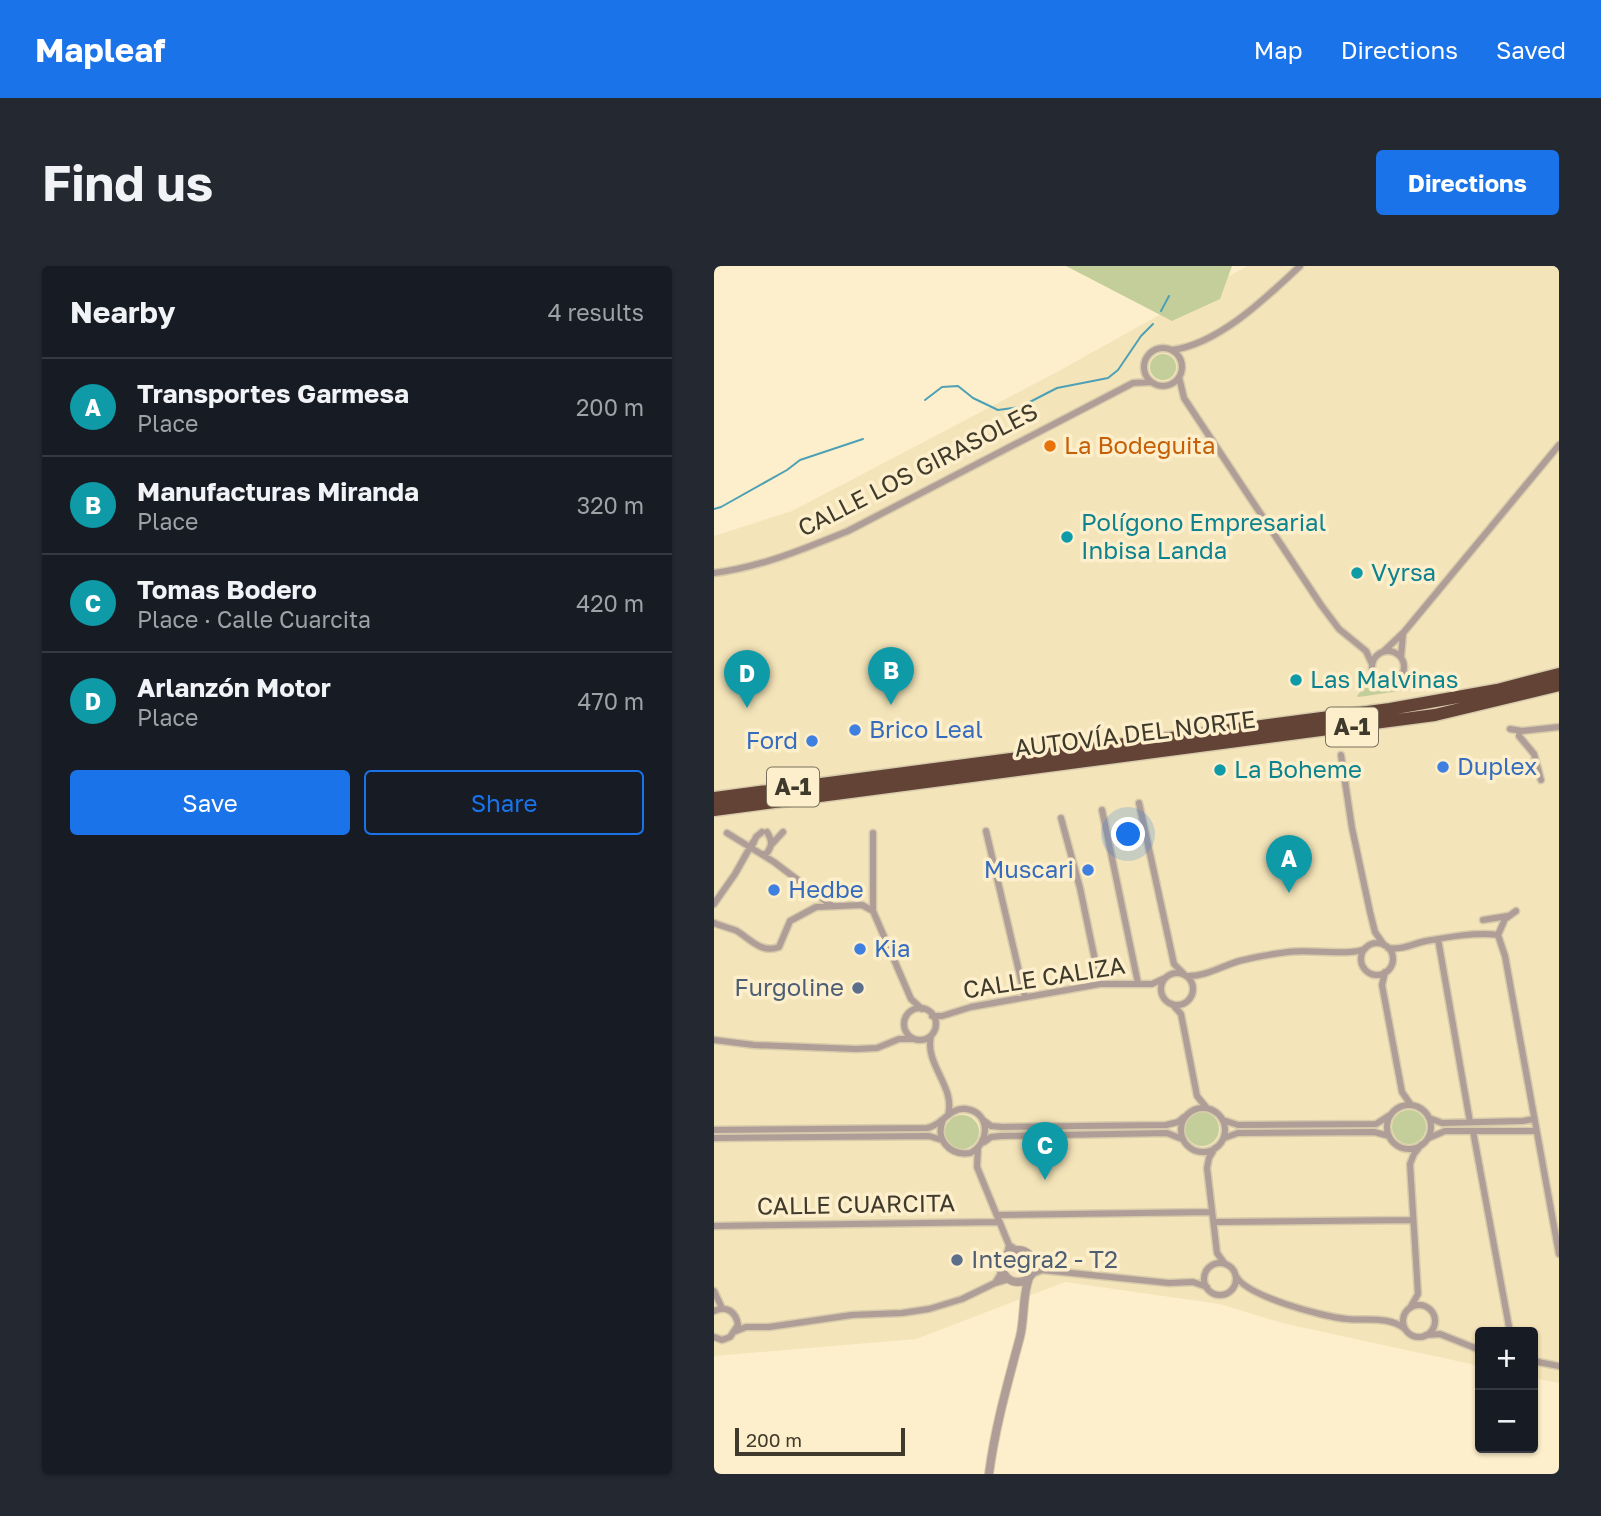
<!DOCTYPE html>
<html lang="en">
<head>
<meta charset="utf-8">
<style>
  body { margin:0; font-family:"Golos Text",sans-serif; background:#242831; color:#f1f3f6 }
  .controls { position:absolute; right:21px; bottom:21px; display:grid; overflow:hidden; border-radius:7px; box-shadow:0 2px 5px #0004 }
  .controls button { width:63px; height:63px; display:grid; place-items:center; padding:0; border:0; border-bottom:2px solid #363941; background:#171b24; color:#f1f3f6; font:35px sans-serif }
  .scale { position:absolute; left:21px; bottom:18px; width:170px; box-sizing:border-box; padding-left:7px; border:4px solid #3f3a2c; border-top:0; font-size:19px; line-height:24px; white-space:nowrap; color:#3f3a2c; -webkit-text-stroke:5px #fdefcb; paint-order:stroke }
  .you { position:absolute; left:415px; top:569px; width:24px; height:24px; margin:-18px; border:5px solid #fff; border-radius:50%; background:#1a73e8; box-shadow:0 0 0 10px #1a73e833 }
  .badge { display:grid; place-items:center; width:46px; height:46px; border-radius:50%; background:#1a73e8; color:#fff; font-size:23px; font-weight:700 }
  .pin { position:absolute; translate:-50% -58px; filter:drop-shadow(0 2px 4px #0008) }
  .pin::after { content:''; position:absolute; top:37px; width:24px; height:21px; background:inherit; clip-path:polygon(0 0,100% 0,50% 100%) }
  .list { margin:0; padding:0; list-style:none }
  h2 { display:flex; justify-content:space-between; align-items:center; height:91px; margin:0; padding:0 28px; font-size:30px }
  h2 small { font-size:23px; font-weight:400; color:#9ea1a6 }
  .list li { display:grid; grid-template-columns:46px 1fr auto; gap:21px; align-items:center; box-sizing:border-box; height:98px; padding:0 28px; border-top:2px solid #363941 }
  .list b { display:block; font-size:26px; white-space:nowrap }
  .list p { margin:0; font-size:23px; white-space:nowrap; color:#9ea1a6 }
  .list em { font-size:23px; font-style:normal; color:#9ea1a6 }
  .actions { display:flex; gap:14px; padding:21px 28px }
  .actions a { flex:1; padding:16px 0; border:2px solid #1a73e8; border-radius:7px; text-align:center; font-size:24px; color:#1a73e8 }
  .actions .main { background:#1a73e8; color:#fff }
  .map { position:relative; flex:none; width:845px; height:1208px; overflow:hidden; border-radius:7px }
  header { display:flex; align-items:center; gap:42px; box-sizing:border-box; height:98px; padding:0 35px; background:#1a73e8; color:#fff }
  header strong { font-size:33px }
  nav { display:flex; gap:38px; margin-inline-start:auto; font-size:24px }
  .intro { display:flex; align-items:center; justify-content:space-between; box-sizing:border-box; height:168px; padding:0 42px }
  h1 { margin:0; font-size:49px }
  .button { padding:18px 32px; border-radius:7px; background:#1a73e8; color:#fff; font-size:24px; font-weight:700 }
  main { display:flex; gap:42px; padding:0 42px }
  aside { flex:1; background:#171b24; border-radius:7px; box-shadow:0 2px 5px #0004 }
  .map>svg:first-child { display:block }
</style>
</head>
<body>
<header>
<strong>Mapleaf</strong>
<nav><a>Map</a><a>Directions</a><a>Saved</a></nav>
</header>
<div class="intro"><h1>Find us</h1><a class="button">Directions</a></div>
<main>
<aside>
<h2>Nearby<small>4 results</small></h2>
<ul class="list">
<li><span class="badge" style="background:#0f9aa8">A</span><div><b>Transportes Garmesa</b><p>Place</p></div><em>200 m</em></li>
<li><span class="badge" style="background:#0f9aa8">B</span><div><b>Manufacturas Miranda</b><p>Place</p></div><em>320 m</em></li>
<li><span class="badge" style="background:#0f9aa8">C</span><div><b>Tomas Bodero</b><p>Place · Calle Cuarcita</p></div><em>420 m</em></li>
<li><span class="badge" style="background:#0f9aa8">D</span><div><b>Arlanzón Motor</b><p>Place</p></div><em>470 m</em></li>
</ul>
<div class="actions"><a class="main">Save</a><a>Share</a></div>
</aside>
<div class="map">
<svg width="845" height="1208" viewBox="0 0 845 1208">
  <rect width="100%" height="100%" fill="#fdefcb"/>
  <path fill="#f4e4b9" d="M533 0H845V1117L819 1112V1066H766V1100L568 1057 506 1038 351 1016 202 1073 0 1090V270L78 245 343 106Z"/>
  <path fill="#c4ce9a" d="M352 0H518L506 33 458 55Z
    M436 101a13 13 0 1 1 26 0a13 13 0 1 1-26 0Z
    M690 412 699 423 645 431 643 430 656 413C667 419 680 425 690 412Z
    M678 861a17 17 0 1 1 34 0a17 17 0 1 1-34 0Z
    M471 863a17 17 0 1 1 34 0a17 17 0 1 1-34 0Z
    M231 866a17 17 0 1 1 34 0a17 17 0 1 1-34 0Z"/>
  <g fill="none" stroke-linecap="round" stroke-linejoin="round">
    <path stroke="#4ea1b5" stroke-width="2" d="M447 45 455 30
      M211 134 228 121 244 120 259 132 284 144 306 141 343 122 394 112 404 104 427 70 439 58
      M0 243 7 241 73 204 86 194 149 173"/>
    <g stroke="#d7cbab" stroke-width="9">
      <path id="minor" d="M430 101a19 19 0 1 1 38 0a19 19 0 1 1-38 0Z
        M458 84C505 78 553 31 586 0
        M465 111 470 132 607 339 625 363 652 385 658 398
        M0 307C47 301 90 283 134 265L419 117 437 116
        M670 385 690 366 845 179
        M658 401a16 16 0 1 1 32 0a16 16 0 1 1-32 0Z
        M687 391 689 368
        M796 463 808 465 845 461
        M805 465V470L820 488 827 514
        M627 489 638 562 656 646 661 666 670 679
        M425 537 460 698 469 707
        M388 544 424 717
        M347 552 366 622 386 718
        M272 565 311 731
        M13 567 60 596 117 639
        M159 567V645L197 733 208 743
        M39 578 42 571 48 566
        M58 578 69 566
        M48 588H52C59 580 58 574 53 566
        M0 638 21 608 39 576
        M769 654 794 650
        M0 657C7 660 16 662 23 665 36 673 48 688 65 681L76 655 102 641 148 639 159 645
        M784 669 791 690 845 988
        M784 669 791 653 802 645
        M724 673 756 856
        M647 693a16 16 0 1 1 32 0a16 16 0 1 1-32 0Z
        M674 682C689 684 698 678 712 675 734 671 762 666 784 669
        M671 706 668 719 688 826 697 839
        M447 723a16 16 0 1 1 32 0a16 16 0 1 1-32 0Z
        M473 710C490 711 508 700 525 695 541 691 558 688 574 686 596 683 636 690 651 683
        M458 738 467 748 483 830 492 841
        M190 758a16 16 0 1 1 32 0a16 16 0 1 1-32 0Z
        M218 750H228L257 741 386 718H438L451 712
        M217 770C210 798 242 821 234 849
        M0 774 40 779 142 783 163 782 185 773H200
        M673 861a22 22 0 1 1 44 0a22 22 0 1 1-44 0Z
        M467 864a22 22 0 1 1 44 0a22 22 0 1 1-44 0Z
        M715 852 728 857 809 855 820 853
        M269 854 277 860 288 861 452 859 464 856 470 851
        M509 854 524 859 662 858 676 849
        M0 864 213 862C229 859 235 841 252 843 277 846 276 878 256 887 235 890 221 873 229 854
        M759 865 796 1066
        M0 872 215 870 228 874
        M510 872 524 867 660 866 675 870
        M715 872 731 865H822
        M270 876 277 871 287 870 453 867 468 873
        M264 882 263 901 295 979 293 989
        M501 882 495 892 493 902 503 987 511 998
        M283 949 498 946
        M500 956 699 954
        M0 960 285 956
        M295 979 304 985
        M318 995 328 1004
        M490 1013a16 16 0 1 1 32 0a16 16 0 1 1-32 0Z
        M318 1008 328 1004 455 1017 479 1016 493 1021
        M522 1010C532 1030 609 1051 633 1053 652 1055 676 1050 691 1063
        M281 1017 286 1009 288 1000
        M0 1025 8 1042
        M689 1055a16 16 0 1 1 32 0a16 16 0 1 1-32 0Z
        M696 1042 704 1028 696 898 700 888 707 879
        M0 1045C13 1039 22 1046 24 1059L16 1071 8 1074 0 1071
        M22 1065 32 1061H55L138 1049 188 1047 215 1043 248 1033 281 1017 295 1013
        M712 1069 726 1068 766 1084
        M819 1095 845 1100"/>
    </g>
    <g stroke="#d7cbab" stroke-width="10">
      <path id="tertiary" d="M288 1000a16 16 0 1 1 32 0a16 16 0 1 1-32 0Z
        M275 1208C281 1161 294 1116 306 1071 311 1051 308 1031 315 1012"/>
    </g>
    <g stroke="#d7cbab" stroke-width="15">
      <path id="motorway" d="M0 532 676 443 783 424 845 408
        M0 544 721 449 845 419"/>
    </g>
    <use href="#minor" stroke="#af9e97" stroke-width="6"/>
    <use href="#tertiary" stroke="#af9e97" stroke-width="8"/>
    <use href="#motorway" stroke="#634336" stroke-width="12"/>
  </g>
  <circle fill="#e8710a" stroke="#fdefcb" stroke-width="2.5" cx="336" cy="180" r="7"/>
  <g fill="#0f9aa8" stroke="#fdefcb" stroke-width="2.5">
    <circle cx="353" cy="271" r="7"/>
    <circle cx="643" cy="307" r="7"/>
    <circle cx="582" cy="414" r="7"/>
    <circle cx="506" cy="504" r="7"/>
  </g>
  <g fill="#3f7fe0" stroke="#fdefcb" stroke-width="2.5">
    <circle cx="141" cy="464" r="7"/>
    <circle cx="98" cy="475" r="7"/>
    <circle cx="729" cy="501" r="7"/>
    <circle cx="374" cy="604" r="7"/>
    <circle cx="60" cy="624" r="7"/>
    <circle cx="146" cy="683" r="7"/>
  </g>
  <g fill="#5c6f8a" stroke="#fdefcb" stroke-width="2.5">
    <circle cx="144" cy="722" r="7"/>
    <circle cx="243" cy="994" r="7"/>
  </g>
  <g text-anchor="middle" stroke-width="7" stroke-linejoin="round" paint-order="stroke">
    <g fill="#fdefcb" stroke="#78705c" stroke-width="2">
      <rect x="612" y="441.5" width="52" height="39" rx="5"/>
      <rect x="53" y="501.5" width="52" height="39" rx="5"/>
    </g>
    <g font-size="23" font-weight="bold" fill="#3f3a2c">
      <text x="638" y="469">A-1</text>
      <text x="79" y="529">A-1</text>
    </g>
    <g font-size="24" fill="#c56008" stroke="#fdefcb" text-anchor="start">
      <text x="350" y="188">La Bodeguita</text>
    </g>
    <g font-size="24" fill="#3f3a2c" stroke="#fdefcb">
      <text transform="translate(204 204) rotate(-27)" y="8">CALLE LOS GIRASOLES</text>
      <text transform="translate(421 468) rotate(-7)" y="8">AUTOVÍA DEL NORTE</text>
      <text transform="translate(330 712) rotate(-9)" y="8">CALLE CALIZA</text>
      <text transform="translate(142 939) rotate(-1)" y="8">CALLE CUARCITA</text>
    </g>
    <g font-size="24" fill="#0d838f" stroke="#fdefcb" text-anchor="start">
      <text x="367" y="265">Polígono Empresarial<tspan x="367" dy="28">Inbisa Landa</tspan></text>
      <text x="657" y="315">Vyrsa</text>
      <text x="596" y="422">Las Malvinas</text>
      <text x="520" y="512">La Boheme</text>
    </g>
    <g font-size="24" fill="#366cbe" stroke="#fdefcb" text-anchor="start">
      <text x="155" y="472">Brico Leal</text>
      <text x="84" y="483" text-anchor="end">Ford</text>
      <text x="743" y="509">Duplex</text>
      <text x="360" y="612" text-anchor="end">Muscari</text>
      <text x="74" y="632">Hedbe</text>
      <text x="160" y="691">Kia</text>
    </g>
    <g font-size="24" fill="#4e5e75" stroke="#fdefcb" text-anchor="end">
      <text x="130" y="730">Furgoline</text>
      <text x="257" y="1002" text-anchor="start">Integra2 - T2</text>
    </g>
  </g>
</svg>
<div class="controls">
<button>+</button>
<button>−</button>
</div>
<div class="scale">200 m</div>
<div class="you"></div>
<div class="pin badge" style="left:575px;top:627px;background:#0f9aa8">A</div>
<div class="pin badge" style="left:177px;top:439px;background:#0f9aa8">B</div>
<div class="pin badge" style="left:331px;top:914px;background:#0f9aa8">C</div>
<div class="pin badge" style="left:33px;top:442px;background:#0f9aa8">D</div>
</div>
</main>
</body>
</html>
